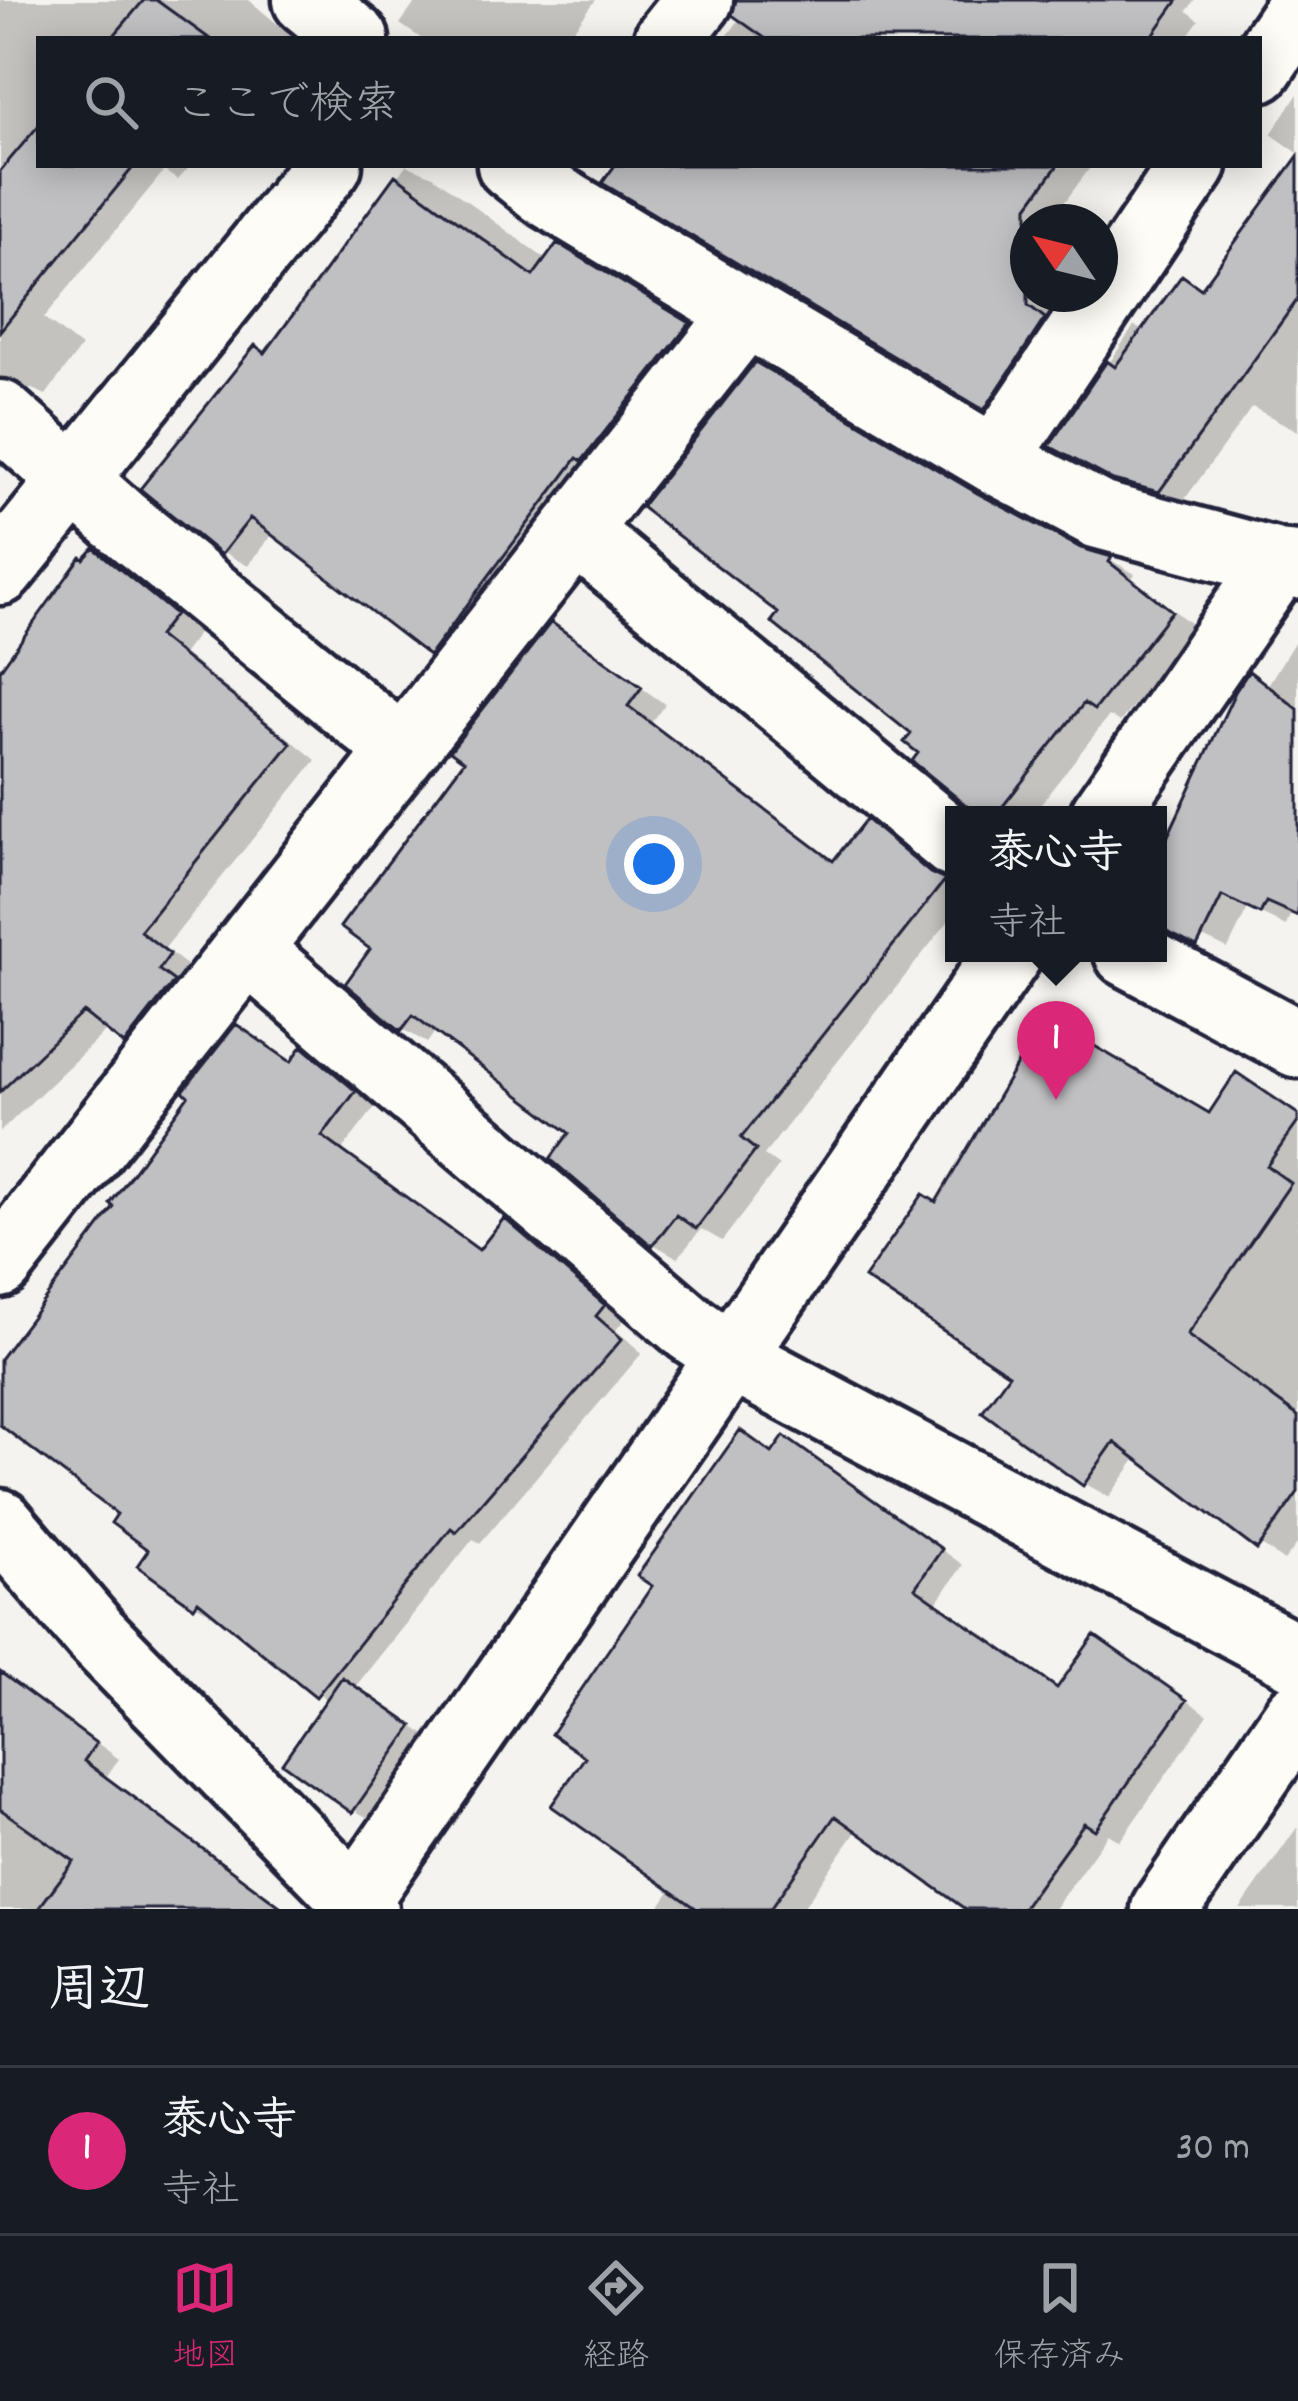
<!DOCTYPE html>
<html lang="ja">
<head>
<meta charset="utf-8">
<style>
  body { margin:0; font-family:Dekko,"Klee One",sans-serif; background:#20242c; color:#f1f3f6 }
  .compass { position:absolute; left:1010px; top:204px; width:108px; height:108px; border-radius:50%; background:#171b24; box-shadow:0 6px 30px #0003; rotate:305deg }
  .you { position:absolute; left:654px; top:864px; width:42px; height:42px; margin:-30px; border:9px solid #fff; border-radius:50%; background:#1a73e8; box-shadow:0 0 0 18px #1a73e833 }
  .badge { display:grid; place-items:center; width:78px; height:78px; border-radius:50%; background:#db2777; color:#fff; font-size:39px; font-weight:700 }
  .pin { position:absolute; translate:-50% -99px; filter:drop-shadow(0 3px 6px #0008) }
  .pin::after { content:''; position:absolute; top:63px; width:42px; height:36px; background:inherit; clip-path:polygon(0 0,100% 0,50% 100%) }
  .popup { position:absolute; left:945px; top:806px; width:222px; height:156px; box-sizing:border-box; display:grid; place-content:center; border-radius:0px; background:#171b24; filter:drop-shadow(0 3px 9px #0005); font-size:39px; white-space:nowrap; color:#9ea1a6 }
  .popup b { font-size:45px; color:#f1f3f6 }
  .popup::after { content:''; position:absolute; left:50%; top:100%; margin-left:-24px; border:24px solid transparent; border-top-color:#171b24 }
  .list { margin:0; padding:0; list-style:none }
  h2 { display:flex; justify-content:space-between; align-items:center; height:156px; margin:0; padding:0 48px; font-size:51px }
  h2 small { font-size:39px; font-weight:400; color:#9ea1a6 }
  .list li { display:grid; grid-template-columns:78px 1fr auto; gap:36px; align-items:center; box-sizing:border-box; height:168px; padding:0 48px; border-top:3px solid #363941 }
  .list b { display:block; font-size:45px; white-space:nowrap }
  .list p { margin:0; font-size:39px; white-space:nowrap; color:#9ea1a6 }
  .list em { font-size:39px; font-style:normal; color:#9ea1a6 }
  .icon { flex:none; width:66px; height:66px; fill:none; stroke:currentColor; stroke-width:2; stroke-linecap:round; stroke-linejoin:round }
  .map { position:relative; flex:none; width:1298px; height:1909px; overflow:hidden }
  .search { position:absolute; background:#171b24; box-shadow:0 6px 30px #0003; left:36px; right:36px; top:36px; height:132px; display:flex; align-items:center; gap:30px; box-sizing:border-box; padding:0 42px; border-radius:0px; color:#9ea1a6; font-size:45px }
  .sheet { height:324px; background:#171b24 }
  nav { display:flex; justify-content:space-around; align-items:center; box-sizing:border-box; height:168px; border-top:3px solid #363941; background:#171b24; font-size:33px; color:#9ea1a6 }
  nav a { display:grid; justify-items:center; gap:6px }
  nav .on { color:#db2777 }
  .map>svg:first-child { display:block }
</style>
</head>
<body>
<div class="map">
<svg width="1298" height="1909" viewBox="0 0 1298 1909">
  <rect width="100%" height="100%" fill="#f4f3ef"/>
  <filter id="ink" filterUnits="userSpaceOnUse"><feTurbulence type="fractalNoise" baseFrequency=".00833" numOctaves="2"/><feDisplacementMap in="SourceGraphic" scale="24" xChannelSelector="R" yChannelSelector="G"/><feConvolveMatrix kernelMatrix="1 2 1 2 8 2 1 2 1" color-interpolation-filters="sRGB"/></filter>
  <g filter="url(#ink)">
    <path fill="#0003" d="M0 0H249L295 39H39V165H191L178 180 164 171 44 318 81 347 46 395 32 389 14 390 0 399Z
      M417 0H596L566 39H422L400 24Z
      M754 0H1195L1187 11 1199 20 1185 39H725Z
      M1298 94V153L1271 134Z
      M1298 162V431L1252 407 1182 503 1139 491 1054 445 1134 326 1145 332 1203 291Z
      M406 165 433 176 552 264 562 250 713 340 455 668 431 654 274 532 248 566 223 552 267 356Z
      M622 165H1092L1050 222H1028V294H1094L1009 421 609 183Z
      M982 499 1080 551 1111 560 1135 574 1132 578 1195 627 1120 722 1109 716 1032 815H982L923 752 915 733Z
      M95 552 121 567 200 631 183 653 316 760 165 948 195 972 153 1058 109 1028 0 1132V675Z
      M552 626 665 704 651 723 836 862 866 823 891 837 954 888V914L764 1155 779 1166 722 1241 701 1229 678 1258 653 1244 574 1132 437 1029 427 1043 403 1029 374 949 468 761Z
      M1298 636V914L1292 910 1286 926 1248 908 1228 949 1158 916V864Z
      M303 1050 325 1062 376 1106 342 1150 482 1252 505 1222 526 1235 625 1319 616 1330 642 1353 480 1543 473 1539 355 1687 436 1742 378 1824 354 1810 329 1701 219 1614 217 1617 195 1604 121 1514 0 1422V1364Z
      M1298 1115V1543L1284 1561 1138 1457 1109 1497 1084 1483 1014 1373 937 1206 1210 1117Z
      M808 1453 963 1565 936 1604 1059 1690 1118 1652 1208 1715 1120 1841 1108 1834 1054 1909H970L858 1829 802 1909H658L672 1888 775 1455Z
      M0 1672 119 1759 106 1777 256 1888 240 1909H0Z
      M1298 1826V1909H1240Z"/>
    <path fill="#c0bfc2" stroke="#22223b" stroke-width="3" d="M144 0H156L210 39H111Z
      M736 0H1178L1150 39H766L732 15Z
      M39 125V165H135L0 331V171Z
      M1298 156V299L1159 492 1113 480 1049 446 1107 361 1115 367 1182 275 1201 289Z
      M615 165H1058L1028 206V305L1045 318 984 410 602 183Z
      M395 175 533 276 557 243 690 323 582 461 577 458 429 656 250 518 221 555 140 489 255 345 265 353Z
      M755 362 977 493 1081 548 1112 557 1109 562 1172 611 1094 710 1084 703 996 815H978L912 761 918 753 904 742 911 734 771 622 778 613 641 507Z
      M94 548 175 614 158 636 291 743 140 931 170 954 159 970 174 981 124 1045 83 1012 0 1092V670L81 557 84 559Z
      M551 622 642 687 628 706 833 861 866 819 930 873 945 880 741 1138 756 1150 696 1229 676 1215 652 1246 550 1159 569 1133 413 1015 401 1031 345 984 370 949 340 927 464 761 450 751Z
      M1249 671 1298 709V916L1266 902 1260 914 1222 896 1197 947 1158 927V857L1235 692Z
      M1045 1017 1209 1113 1236 1072 1298 1114V1122L1267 1166 1291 1183 1187 1335 1298 1416V1492L1257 1550 1114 1442 1083 1486 982 1412 1009 1374 864 1278 923 1194 936 1202Z
      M236 1024 291 1062 302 1046 356 1091 322 1136 479 1250 504 1218 605 1305 596 1316 622 1339 456 1532 451 1528 316 1697 198 1601 194 1607 137 1566 148 1550 111 1523 117 1514 0 1425V1359L114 1207 110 1204 188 1096 183 1091Z
      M740 1430 772 1453 784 1436 942 1549 915 1588 1057 1688 1094 1635 1187 1700 1095 1830 1084 1823 1022 1909H965L835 1816 770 1909H697L551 1806 585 1757 551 1734 652 1586 637 1576Z
      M0 1672 96 1743 84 1761 284 1909H38L74 1861 0 1809Z
      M342 1677 413 1726 352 1813 282 1763Z"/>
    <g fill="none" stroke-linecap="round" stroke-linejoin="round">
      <g stroke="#22223b" stroke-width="75">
        <path id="street" d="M307 0 355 39
          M668 39 699 0
          M1259 68 1298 10
          M511 165 545 192 746 313 995 460 1099 515 1278 563 1298 565
          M0 414 118 519 402 750
          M995 460 1193 165
          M576 531 954 844
          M0 571 328 165
          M1104 815 1278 563
          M247 949 691 1329 731 1357 1298 1658
          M1128 953 1298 1044
          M0 1264 746 313
          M0 1523 95 1634 364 1909
          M350 1909 1009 953
          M1165 1909 1298 1715"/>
      </g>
      <use href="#street" stroke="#fdfcf7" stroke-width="66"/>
    </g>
  </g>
</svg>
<svg class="compass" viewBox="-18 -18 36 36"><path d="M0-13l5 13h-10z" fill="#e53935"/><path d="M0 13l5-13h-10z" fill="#9ea1a6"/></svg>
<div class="you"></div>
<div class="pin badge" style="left:1056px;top:1100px">1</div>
<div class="popup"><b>泰心寺</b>寺社</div>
<div class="search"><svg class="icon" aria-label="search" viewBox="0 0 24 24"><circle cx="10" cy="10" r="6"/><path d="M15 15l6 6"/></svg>ここで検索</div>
</div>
<section class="sheet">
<h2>周辺<small></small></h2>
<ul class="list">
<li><span class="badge">1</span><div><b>泰心寺</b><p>寺社</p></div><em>30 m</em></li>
</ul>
</section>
<nav>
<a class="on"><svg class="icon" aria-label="map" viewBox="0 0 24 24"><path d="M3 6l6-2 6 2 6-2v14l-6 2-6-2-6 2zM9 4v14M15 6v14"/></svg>地図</a>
<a><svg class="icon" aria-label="directions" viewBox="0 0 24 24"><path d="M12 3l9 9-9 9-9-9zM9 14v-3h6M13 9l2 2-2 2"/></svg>経路</a>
<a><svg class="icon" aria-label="saved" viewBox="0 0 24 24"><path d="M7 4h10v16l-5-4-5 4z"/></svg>保存済み</a>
</nav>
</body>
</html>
